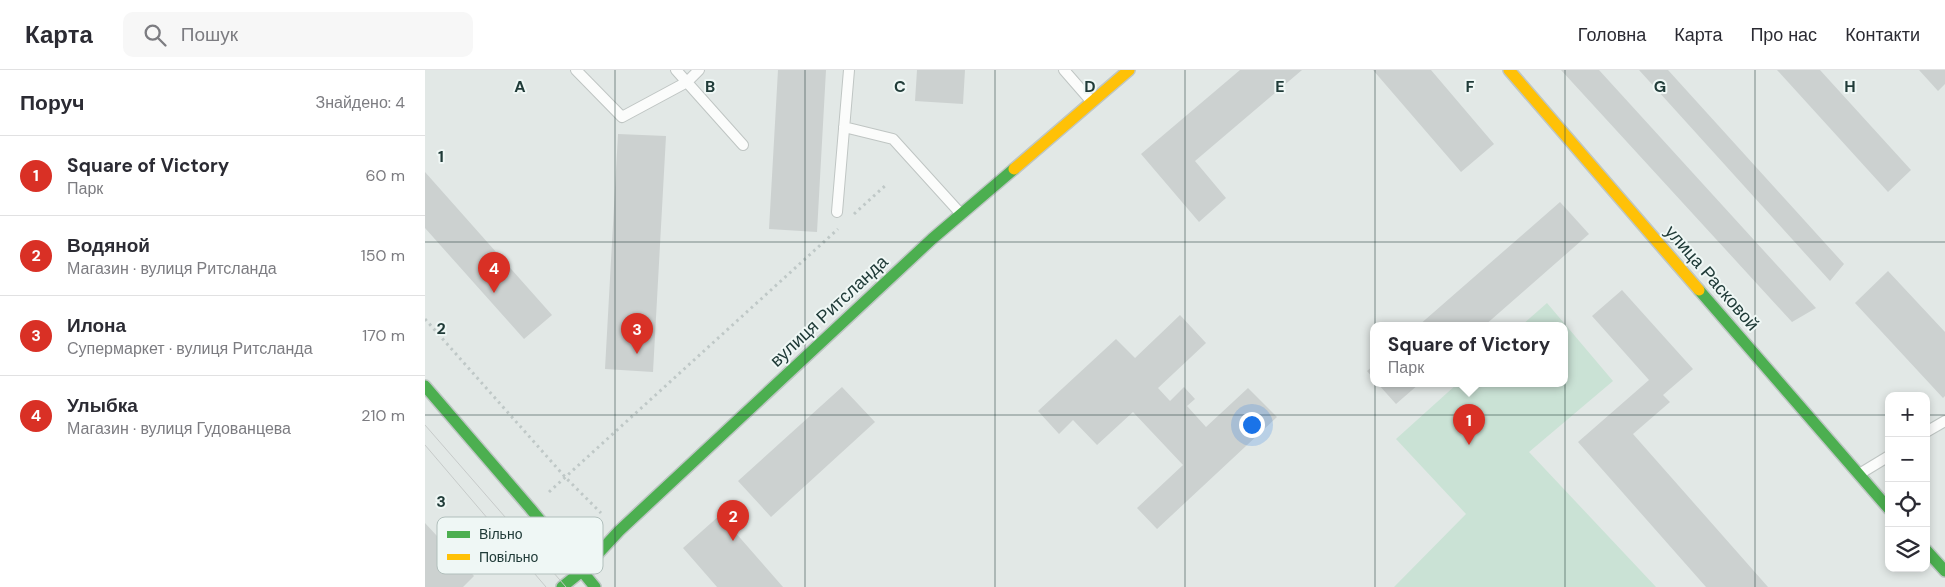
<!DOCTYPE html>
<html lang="uk">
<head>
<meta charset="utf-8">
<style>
  body { margin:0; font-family:"DM Sans",sans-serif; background:#f7f7f7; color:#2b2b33 }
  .controls { position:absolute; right:15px; bottom:15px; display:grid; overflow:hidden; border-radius:10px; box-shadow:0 2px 8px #0003 }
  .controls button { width:45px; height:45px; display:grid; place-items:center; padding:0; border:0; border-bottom:1px solid #e1e1e2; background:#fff; color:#2b2b33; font:25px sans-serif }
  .you { position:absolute; left:826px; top:354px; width:18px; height:18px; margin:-12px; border:4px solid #fff; border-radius:50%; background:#1a73e8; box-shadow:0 0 0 8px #1a73e833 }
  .badge { display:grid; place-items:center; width:32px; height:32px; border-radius:50%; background:#d93025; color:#fff; font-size:16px; font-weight:700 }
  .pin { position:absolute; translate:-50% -41px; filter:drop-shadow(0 1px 2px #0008) }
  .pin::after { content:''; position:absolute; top:26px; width:18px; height:15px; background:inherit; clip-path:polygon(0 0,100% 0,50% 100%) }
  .popup { position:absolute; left:945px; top:252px; width:198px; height:65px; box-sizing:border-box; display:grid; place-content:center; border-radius:10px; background:#fff; filter:drop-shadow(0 1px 4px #0005); font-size:16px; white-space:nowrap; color:#7c7c81 }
  .popup b { font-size:19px; color:#2b2b33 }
  .popup::after { content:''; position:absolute; left:50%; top:100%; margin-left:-10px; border:10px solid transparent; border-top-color:#fff }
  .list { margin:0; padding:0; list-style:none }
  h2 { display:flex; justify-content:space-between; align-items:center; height:65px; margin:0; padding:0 20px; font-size:21px }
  h2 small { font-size:16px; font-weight:400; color:#7c7c81 }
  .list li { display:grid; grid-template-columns:32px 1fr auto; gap:15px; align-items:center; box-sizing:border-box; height:80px; padding:0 20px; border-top:1px solid #e1e1e2 }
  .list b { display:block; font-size:19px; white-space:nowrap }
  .list p { margin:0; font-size:16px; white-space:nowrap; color:#7c7c81 }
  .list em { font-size:16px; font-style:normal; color:#7c7c81 }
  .icon { flex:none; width:28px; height:28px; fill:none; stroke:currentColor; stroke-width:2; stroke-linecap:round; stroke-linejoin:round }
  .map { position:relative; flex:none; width:1520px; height:517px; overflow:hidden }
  header { display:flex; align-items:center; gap:30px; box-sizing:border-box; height:70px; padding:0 25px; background:#fff; border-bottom:1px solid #e1e1e2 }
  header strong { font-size:24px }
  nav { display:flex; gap:28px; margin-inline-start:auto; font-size:18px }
  .search { width:350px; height:45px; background:#f7f7f7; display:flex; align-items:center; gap:12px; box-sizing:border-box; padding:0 18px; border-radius:10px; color:#7c7c81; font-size:19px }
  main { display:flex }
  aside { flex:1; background:#fff }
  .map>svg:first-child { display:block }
</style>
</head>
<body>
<header>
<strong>Карта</strong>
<div class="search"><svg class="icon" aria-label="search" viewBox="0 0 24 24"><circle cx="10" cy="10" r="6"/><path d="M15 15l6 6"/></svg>Пошук</div>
<nav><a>Головна</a><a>Карта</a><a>Про нас</a><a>Контакти</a></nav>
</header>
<main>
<aside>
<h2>Поруч<small>Знайдено: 4</small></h2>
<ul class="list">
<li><span class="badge">1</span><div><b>Square of Victory</b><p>Парк</p></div><em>60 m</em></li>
<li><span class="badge">2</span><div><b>Водяной</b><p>Магазин · вулиця Ритсланда</p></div><em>150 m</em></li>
<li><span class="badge">3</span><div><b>Илона</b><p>Супермаркет · вулиця Ритсланда</p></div><em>170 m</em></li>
<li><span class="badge">4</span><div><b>Улыбка</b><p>Магазин · вулиця Гудованцева</p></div><em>210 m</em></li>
</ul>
</aside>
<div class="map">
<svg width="1520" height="517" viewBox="0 0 1520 517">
  <rect width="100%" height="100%" fill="#e2e8e6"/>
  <path fill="#cae2d5" d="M1122 233 1188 311 1104 382 1231 517H969L1041 444 971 369 1032 314H1139V256H1096Z"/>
  <path fill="#ccd1d0" d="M353 0H401L392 162 344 159Z
    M492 0H540L538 34 490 31Z
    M815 0H877L770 91 801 128 774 152 716 84Z
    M948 0H1006L1069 74 1036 102Z
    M1136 0H1174L1391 238 1367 252Z
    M1214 0H1243L1419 194 1405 211Z
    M1352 0H1395L1486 100 1463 122Z
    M1494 0H1520V14L1513 21Z
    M193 64 241 66 228 302 180 299Z
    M0 102 127 245 99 269 0 158Z
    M1135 132 1164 164 1059 256H993Z
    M1463 201 1520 262V326L1518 328 1430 233Z
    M1197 220 1268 299 1238 325 1245 332 1208 364 1343 517H1281L1153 372 1224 310 1167 246Z
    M755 245 781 273 733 318 745 331 759 317 770 329 762 336 781 357 823 318 852 347 732 459 712 438 758 395 708 342 672 375 648 350 634 364 613 341 691 269 710 288Z
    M949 295V309L942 301Z
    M953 314H994L971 334Z
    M417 317 450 352 346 447 313 411Z
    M295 445 358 517H292L258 478Z
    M0 453 49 506 38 517H0Z"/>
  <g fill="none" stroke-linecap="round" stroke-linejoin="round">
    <g stroke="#bfc5c3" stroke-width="12">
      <path id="lane" d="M151 0 197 47 262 12 274 0
        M251 0 318 75
        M639 0 666 31
        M419 57 468 69 536 144
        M412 142 424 0
        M1501 362 1520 351
        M1436 403 1464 386"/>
    </g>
    <g stroke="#bec6c4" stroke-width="14">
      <path id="fast" d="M1274 220 1464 439
        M0 316 105 438 170 517
        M1501 480 1520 501
        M137 517 157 501 194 461 507 169 589 99"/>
    </g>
    <g stroke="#bec6c4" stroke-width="14">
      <path id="slow" d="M1084 0 1274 220
        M589 99 704 0"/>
    </g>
    <path stroke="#bfc8c7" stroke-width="3" stroke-dasharray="2.5 4" stroke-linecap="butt" d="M429 144 462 114
      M0 249 141 408 176 443
      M124 422 413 159"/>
    <use href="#lane" stroke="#fbfcfb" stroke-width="10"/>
    <use href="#fast" stroke="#4caf50" stroke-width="11"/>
    <use href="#slow" stroke="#ffc107" stroke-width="11"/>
    <path stroke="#c6cac9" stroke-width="1" d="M0 355 141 517
      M0 375 121 517"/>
  </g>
  <path fill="none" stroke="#203b38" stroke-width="1" stroke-opacity="0.55" d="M190 0V517M380 0V517M570 0V517M760 0V517M950 0V517M1140 0V517M1330 0V517M0 172H1520M0 345H1464M1501 345H1520"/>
  <g text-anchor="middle" stroke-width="4" stroke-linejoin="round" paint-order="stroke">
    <g font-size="18" fill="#203b38" stroke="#eff7f5">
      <text transform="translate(1287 208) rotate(49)" y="6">улица Расковой</text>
      <text transform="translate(404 241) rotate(-43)" y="6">вулиця Ритсланда</text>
    </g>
  </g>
  <rect x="12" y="447" width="166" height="57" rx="8" fill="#eff7f5" stroke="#b1bfbc" stroke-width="1"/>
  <rect x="22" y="461" width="23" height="7" fill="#4caf50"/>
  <rect x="22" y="484" width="23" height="6" fill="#ffc107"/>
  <g font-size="14" fill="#203b38">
    <text x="54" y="469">Вільно</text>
    <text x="54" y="492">Повільно</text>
  </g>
  <g font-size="16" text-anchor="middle" font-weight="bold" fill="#203b38" stroke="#eff7f5" stroke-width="4" stroke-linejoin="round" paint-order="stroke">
    <text x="95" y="22">A</text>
    <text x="285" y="22">B</text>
    <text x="475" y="22">C</text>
    <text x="665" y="22">D</text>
    <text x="855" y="22">E</text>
    <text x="1045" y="22">F</text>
    <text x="1235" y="22">G</text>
    <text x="1425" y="22">H</text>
    <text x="16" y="92">1</text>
    <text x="16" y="264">2</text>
    <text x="16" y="437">3</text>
  </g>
</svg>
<div class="controls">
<button>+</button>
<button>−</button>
<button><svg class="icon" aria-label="locate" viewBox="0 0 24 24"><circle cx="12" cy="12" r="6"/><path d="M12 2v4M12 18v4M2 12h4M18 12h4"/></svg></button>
<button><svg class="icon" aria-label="layers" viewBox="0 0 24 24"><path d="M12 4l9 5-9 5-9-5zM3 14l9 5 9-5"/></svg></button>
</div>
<div class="you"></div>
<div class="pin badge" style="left:1044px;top:375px">1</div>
<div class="popup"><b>Square of Victory</b>Парк</div>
<div class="pin badge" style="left:308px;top:471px">2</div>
<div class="pin badge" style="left:212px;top:284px">3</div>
<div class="pin badge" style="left:69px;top:223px">4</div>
</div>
</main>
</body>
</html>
